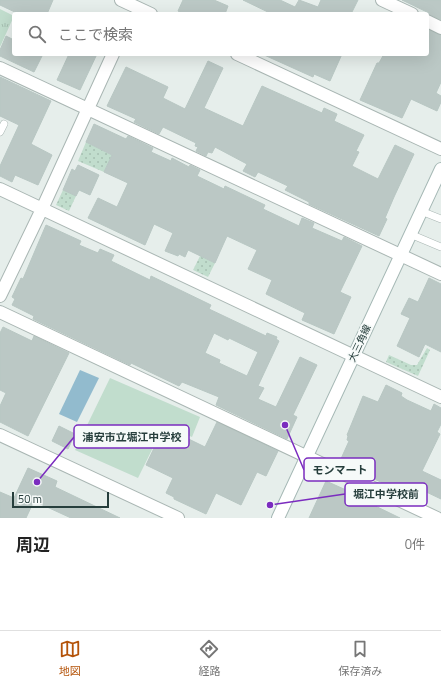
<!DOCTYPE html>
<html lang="ja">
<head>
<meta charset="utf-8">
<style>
  body { margin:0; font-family:"Titillium Web","Noto Sans JP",sans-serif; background:#f2f2f2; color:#222 }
  .scale { position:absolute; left:12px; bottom:10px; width:97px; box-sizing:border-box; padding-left:4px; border:2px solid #263e3c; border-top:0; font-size:11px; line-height:14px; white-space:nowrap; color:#263e3c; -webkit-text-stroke:3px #f6faf9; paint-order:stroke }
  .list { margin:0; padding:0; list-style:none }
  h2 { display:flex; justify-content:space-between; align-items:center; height:52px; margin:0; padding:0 16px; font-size:17px }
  h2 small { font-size:13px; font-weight:400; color:#767676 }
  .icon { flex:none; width:22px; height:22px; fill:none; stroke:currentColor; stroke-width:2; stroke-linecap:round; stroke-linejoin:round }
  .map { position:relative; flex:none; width:441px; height:518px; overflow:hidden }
  .search { position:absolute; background:#fff; box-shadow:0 4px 16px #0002; left:12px; right:12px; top:12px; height:44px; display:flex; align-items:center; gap:10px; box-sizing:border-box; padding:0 14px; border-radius:4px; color:#767676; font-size:15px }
  .sheet { height:112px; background:#fff }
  nav { display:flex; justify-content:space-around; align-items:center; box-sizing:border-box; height:56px; border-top:1px solid #e0e0e0; background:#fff; font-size:11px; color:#767676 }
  nav a { display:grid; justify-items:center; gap:2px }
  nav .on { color:#b45309 }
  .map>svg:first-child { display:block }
</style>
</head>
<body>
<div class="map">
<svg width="441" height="518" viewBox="0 0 441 518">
  <defs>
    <pattern id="grass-tufts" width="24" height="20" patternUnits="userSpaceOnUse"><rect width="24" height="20" fill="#c1ddcd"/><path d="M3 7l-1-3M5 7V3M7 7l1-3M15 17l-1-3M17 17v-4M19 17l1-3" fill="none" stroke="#a6bfb1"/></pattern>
    <pattern id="garden-dots" width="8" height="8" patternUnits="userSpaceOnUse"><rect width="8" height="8" fill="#c1ddcd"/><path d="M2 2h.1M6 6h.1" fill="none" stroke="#a6bfb1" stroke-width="1.8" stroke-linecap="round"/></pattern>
  </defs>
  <rect width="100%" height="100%" fill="#e6eeeb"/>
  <path fill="url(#grass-tufts)" d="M0 9 14 16 0 47Z"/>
  <path fill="url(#garden-dots)" d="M86 142 112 155 104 172 78 161Z
    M63 190 76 196 69 211 56 205Z
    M200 256 215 263 208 277 193 270Z
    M427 348 430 350 418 376 386 362 389 355 411 365H417Z"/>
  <path fill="#c1ddcd" d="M110 378 200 417 192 437 164 425 138 478 75 450Z"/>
  <path fill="#92bbce" d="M80 370 99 378 77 422 59 414Z"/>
  <path fill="#bbc8c5" stroke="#b8c7c3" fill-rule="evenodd" d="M0 0H53L47 14H19L0 5Z
    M183 0H214L228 6 225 14H184L178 11Z
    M243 0H280L295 7 299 0 318 7 321 0H358L351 14H272Z
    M402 0H441V20L427 14V12Z
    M427 29 441 35V82L436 93 441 96V102L437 111 411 99 402 118 360 100 377 63H379L384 54H427Z
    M6 36 14 40V54H43L34 72 0 56V50Z
    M69 54H97L80 90 57 80Z
    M262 54H342L330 81 314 74 313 77Z
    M208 61 223 68 204 108 243 126 262 86 322 113 324 108 337 114 334 121 364 135 356 151 359 152 352 166 378 179 395 145 414 154 394 197 385 218 387 219 379 236 309 204V202L285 190 288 186 258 172 255 177 243 171 247 164 215 147 212 153 208 152 206 156 196 151 198 147 195 146 196 143 163 127 159 134 134 122 136 119 107 106 126 67 168 87 163 98 185 109Z
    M0 77 51 101 31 144 52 155 38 185 15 175 12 182 0 176V166L19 125 0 116Z
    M94 124 126 139 128 136 153 148 151 152 171 161 172 158 189 167 190 165 200 170 197 176 224 189 225 186 265 205 263 209 299 226 302 218 314 223 312 228 342 241 344 237 362 246 340 292 351 297 334 334 302 320 305 313 266 294 272 280 248 269 257 250 227 236 215 263 188 250 185 257 179 254 178 256 165 251 173 233 154 224 145 245 88 218 98 198 117 207 128 183 104 172 112 155 86 142Z
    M78 165 99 175 90 195 79 190 76 196 63 190 72 169 75 171Z
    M46 225 81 241 79 245 98 253 100 249 114 255 111 261 150 280 151 276 211 305 209 309 266 336 267 333 277 337 276 339 279 341 258 386 264 388 258 399 276 407 300 357 317 365 293 415 297 417 287 439 216 405 219 397 182 382 179 386 131 363 130 365 33 319 34 316 12 305 15 299 12 297 21 278 23 279ZM214 333 228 340 229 338 258 352 247 376 219 363 220 360 205 353Z
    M429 278 441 284V352L425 344 419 357 397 346 410 318 401 314 409 298 418 302Z
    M3 327 32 341 34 336 69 353 28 436 0 422V406L6 393 0 390V333Z
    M386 385 402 393 401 396 407 400 431 411 434 404 441 408V424L437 432 440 434 422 471 441 480V499L418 488 413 497 344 465 345 463 340 461 349 441 347 440 348 436 347 435 363 396 378 402Z
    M217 422 278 451 266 476 257 472 241 505 216 493 206 514 174 499V497L166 493 173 478 146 465 164 427 205 447Z
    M59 426 75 434 68 449 52 441Z
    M28 468 57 481 55 487 120 518H71L34 501 26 518H0V492L14 498Z
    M326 481 364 498 363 500 400 518H309Z"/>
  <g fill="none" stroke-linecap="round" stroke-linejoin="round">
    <g stroke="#a9b6b3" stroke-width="8">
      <path id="lane" d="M0 132 4 124
        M421 211 441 219
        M410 234 441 247"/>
    </g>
    <g stroke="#a9b6b3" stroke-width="14">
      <path id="street" d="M121 0 151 14
        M382 0 412 14
        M427 21 441 28
        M237 54 441 149
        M0 68 441 274
        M0 189 441 397
        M0 296 42 209 113 54
        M0 312 437 518
        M0 435 178 518"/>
    </g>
    <g stroke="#a5b8b5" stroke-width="14">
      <path id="secondary" d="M278 518 441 169"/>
    </g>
    <use href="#lane" stroke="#fff" stroke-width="7"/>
    <use href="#street" stroke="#fff" stroke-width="12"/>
    <use href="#secondary" stroke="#fff" stroke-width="12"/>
  </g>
  <g text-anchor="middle" stroke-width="3.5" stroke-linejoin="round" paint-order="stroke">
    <g font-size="10" fill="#263e3c" stroke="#f6faf9">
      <text transform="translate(359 343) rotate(-65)" y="4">大三角線</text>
    </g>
  </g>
  <path fill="none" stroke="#7b2cbf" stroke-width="1.5" d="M37 482L74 437M285 425L304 470M270 505L345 494"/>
  <g fill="#7b2cbf" stroke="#f6faf9" stroke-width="1.5">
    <circle cx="37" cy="482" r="4"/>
    <circle cx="285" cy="425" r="4"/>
    <circle cx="270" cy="505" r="4"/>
  </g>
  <g fill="#f6faf9" stroke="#7b2cbf" stroke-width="1.5">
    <rect x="74" y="425" width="115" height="23" rx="4"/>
    <rect x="304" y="458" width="71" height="23" rx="4"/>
    <rect x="345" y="483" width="82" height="23" rx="4"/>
  </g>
  <g font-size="11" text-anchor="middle" font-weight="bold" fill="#263e3c">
    <text x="132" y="441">浦安市立堀江中学校</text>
    <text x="340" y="474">モンマート</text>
    <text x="386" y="498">堀江中学校前</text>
  </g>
</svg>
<div class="scale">50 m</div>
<div class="search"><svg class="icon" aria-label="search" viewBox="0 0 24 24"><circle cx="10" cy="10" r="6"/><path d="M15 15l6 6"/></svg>ここで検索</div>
</div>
<section class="sheet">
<h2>周辺<small>0件</small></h2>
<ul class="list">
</ul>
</section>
<nav>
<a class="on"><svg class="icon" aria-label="map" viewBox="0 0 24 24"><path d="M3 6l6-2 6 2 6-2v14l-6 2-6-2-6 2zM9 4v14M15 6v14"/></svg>地図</a>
<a><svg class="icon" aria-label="directions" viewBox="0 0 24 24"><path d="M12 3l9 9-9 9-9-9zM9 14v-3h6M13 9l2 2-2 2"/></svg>経路</a>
<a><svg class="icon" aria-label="saved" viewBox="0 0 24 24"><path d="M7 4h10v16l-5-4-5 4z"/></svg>保存済み</a>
</nav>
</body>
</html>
